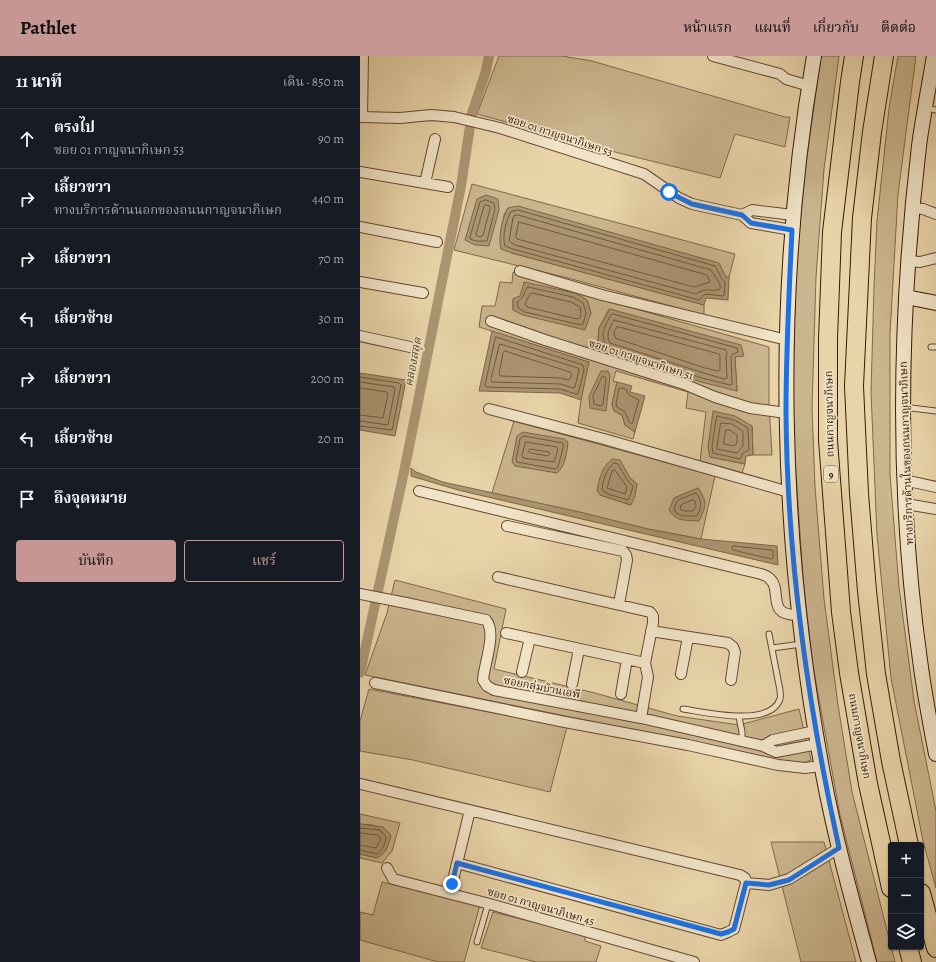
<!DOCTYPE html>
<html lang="th">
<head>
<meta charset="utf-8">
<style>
  body { margin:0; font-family:Alegreya,"Noto Serif Thai",serif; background:#242831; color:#f1f3f6 }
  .controls { position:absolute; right:12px; bottom:12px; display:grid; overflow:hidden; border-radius:4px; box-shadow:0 1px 3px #0004 }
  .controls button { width:36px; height:36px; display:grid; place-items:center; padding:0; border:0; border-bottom:1px solid #363941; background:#171b24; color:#f1f3f6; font:20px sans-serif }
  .stop { position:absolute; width:12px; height:12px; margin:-9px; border:3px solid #1a73e8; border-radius:50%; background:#fff }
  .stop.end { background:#1a73e8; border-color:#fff; box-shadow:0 1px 4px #0008 }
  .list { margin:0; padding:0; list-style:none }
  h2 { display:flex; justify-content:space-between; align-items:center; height:52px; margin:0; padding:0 16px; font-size:17px }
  h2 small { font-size:13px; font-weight:400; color:#9ea1a6 }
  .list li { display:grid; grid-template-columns:26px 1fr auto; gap:12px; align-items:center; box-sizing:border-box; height:60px; padding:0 16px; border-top:1px solid #363941 }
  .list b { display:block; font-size:15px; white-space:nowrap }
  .list p { margin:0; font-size:13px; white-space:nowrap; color:#9ea1a6 }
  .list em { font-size:13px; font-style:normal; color:#9ea1a6 }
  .actions { display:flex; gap:8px; padding:12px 16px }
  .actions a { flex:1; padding:9px 0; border:1px solid #c59692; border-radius:4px; text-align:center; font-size:14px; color:#c59692 }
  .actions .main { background:#c59692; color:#111 }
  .icon { flex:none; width:22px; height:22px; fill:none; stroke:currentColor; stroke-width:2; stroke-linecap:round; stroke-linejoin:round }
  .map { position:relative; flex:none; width:576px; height:906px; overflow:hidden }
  header { display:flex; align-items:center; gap:24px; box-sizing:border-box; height:56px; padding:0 20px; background:#c59692; color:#111 }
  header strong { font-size:19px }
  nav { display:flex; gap:22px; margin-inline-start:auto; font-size:14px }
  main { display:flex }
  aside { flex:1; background:#171b24 }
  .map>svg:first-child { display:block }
</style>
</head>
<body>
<header>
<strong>Pathlet</strong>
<nav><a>หน้าแรก</a><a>แผนที่</a><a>เกี่ยวกับ</a><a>ติดต่อ</a></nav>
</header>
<main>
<aside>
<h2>11 นาที<small>เดิน · 850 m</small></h2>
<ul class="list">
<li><svg class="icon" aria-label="ahead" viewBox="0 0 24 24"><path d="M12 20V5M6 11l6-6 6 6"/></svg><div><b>ตรงไป</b><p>ซอย 01 กาญจนากิเษก 53</p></div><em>90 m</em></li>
<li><svg class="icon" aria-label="right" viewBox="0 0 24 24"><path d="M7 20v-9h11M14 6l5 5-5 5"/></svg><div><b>เลี้ยวขวา</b><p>ทางบริการด้านนอกของถนนกาญจนาภิเษก</p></div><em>440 m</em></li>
<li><svg class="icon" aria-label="right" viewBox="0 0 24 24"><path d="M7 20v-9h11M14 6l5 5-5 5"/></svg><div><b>เลี้ยวขวา</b></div><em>70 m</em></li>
<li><svg class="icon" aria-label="left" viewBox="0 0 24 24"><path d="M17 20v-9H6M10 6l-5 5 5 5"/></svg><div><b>เลี้ยวซ้าย</b></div><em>30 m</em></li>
<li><svg class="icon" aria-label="right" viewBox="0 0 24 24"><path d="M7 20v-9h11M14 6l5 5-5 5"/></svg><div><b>เลี้ยวขวา</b></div><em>200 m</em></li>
<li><svg class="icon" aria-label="left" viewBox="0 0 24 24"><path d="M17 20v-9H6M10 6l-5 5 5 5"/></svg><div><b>เลี้ยวซ้าย</b></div><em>20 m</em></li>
<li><svg class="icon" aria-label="arrive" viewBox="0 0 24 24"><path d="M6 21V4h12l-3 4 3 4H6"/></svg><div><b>ถึงจุดหมาย</b></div></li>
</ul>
<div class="actions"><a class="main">บันทึก</a><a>แชร์</a></div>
</aside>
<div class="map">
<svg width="576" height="906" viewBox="0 0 576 906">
  <rect width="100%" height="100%" fill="#e9d4a9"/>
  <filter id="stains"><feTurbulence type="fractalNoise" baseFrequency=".005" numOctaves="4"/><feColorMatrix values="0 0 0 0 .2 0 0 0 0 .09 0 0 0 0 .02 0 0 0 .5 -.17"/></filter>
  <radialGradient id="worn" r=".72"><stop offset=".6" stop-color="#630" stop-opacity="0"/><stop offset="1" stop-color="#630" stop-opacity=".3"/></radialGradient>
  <path fill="#cbb58e" stroke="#80684b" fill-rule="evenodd" d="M139 0H202L232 5 425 61H430L425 91 375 78 360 122 255 96 117 58Z
    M461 0H479L464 113 456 221 452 352 455 431 464 543 478 649 492 736 535 906H517L480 759 453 610 443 523 432 355 436 207 446 108Z
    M538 0H556L538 138 530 278V419L539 531 554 645 576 755V832L563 785 531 622 517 479 511 336 514 231 517 165 529 52Z
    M112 128 375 198 369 221 366 222 148 152 144 159 140 186 152 197 344 249V259L208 222 94 194Z
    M153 216 234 241 409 291V349L412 399H393L392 370 354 355 348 391 350 401 385 408 382 417 340 405 346 356 326 352 328 336 256 315 253 325 257 326 252 348 254 355 262 359 265 369 275 376 273 383 218 367 221 344 228 306 119 271 122 250H135L140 226 152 227ZM215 237 227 244 231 257 163 259 153 254V243L160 240ZM249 253 375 301 377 335 238 285 239 272Z
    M154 365 355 420 341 483 288 473 132 437ZM263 410 270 422 277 428 270 449 240 439ZM338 432 343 440 314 442Z
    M35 524 146 553 134 613 235 637 317 660 379 669 439 653 451 704 443 707 423 706 357 691 5 619 27 557Z
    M9 633 207 671 190 736 53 704 0 695V665Z
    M0 758 40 767 32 795 22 807 0 802V798L17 802 13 769 0 768Z
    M411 786H464L496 906H441Z
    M22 826 120 849 104 906H78L0 884V856L13 859Z
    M133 856 225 879V885L241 890 236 906H176L121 892Z"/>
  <path fill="#ac9572" stroke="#7d6448" d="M126 139 138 143 139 154 129 190 115 189 105 184 117 143Z
    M158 150 359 207 366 221H369L368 244 346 242 344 249 152 197 141 193C138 181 142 163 148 152Z
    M164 226 215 237 227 244 231 257 225 274 163 259 153 254V243L160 240Z
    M250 253 381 289 384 300 375 301 377 335 341 326 244 294 238 285 239 272Z
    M132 275 229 306 221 344 200 337 119 335Z
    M241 315H248L250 320 246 355 230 352 229 340Z
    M0 317 46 324 35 380 0 374Z
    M257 326 272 330 270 336 285 340 275 376 265 369 262 359 254 355 252 348Z
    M353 355 375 360 392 370 393 399 386 400 385 408 350 401 348 391Z
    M163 376 204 383 208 386C207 396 205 411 197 417L155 410 152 406 157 380Z
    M252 403 260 404 270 422 277 428 275 440 271 449 240 439 237 434C240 420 242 412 252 403Z
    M51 412 56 416 83 426 220 456 288 473 341 483 417 490 418 509 98 434 51 420Z
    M338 432C348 447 346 450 339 465 326 464 316 466 309 454L314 442Z
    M0 768 23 771 31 779C29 790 26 797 17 802L0 798Z"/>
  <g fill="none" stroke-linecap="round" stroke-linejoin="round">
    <path stroke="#71583d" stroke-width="1" d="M126 144 134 147 135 153 127 185H116L110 183V181L120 146Z
      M126 149 130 150V153L123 179 121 181 117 180 116 178 124 150Z
      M158 154 355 210 362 223 365 226 364 239 363 240 345 238 339 244 153 193 145 190C142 181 146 163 151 156Z
      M158 159 351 214 360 228V233C350 237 348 230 336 238L155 189 149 185 153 162 154 160Z
      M159 166 347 219 350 226 334 231 157 183 156 181Z
      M168 231 213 241 223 247 226 257 223 268 221 269 165 256 158 252 157 246C167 240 162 236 168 231Z
      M172 237 211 246 220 251 221 257 220 262 217 263 167 251 165 248 170 238Z
      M253 258 377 292 378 296 373 298 371 301 372 328 370 329 342 322 247 291C239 279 245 270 251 259Z
      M254 264 366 294 367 296 366 301 367 322 364 323 344 317 250 287C245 279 250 271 254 264Z
      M259 271 359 298 360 300V314L358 315 345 312 255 282 254 276 257 271Z
      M136 281 223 309 224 314 218 338H216L200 333 126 331 125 329 135 283Z
      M140 288 218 312 219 314 215 331 213 332 201 328 132 326 131 324Z
      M145 295 210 316 212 318 210 323 209 324 201 322 140 320 139 318 143 297Z
      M243 320 246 322 243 348 241 350 234 348 233 340Z
      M0 321 39 327 41 329 32 374 0 370
      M0 326 34 331 35 333 28 369 0 365
      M0 332 27 336 28 338 23 362 0 359
      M261 332 266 333 269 339 279 344 272 368 269 366 265 356 257 351 256 347 259 333Z
      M357 360 374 364 388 372 389 394 383 397 380 403 353 397 352 391Z
      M361 367 372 368 383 375V390L377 397 357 393Z
      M366 374H370L377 379V387L374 390 364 388Z
      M164 380 203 387V392L198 411 195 413 157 406 156 404 160 383Z
      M166 386 197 391 198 393 194 406 163 402 162 400Z
      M170 393 189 396 190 398 188 400 171 397 169 396Z
      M254 407 258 408 267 424 273 430 271 438 268 444 248 438 242 434C243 424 246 413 254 407Z
      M255 414 267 431 265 438 247 432 252 415Z
      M336 437C343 445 341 452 337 460H323L316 457 314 453 317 445Z
      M333 444 335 445 336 450 333 455H324L320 453 321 449Z
      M373 490 412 494 413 495V502L411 503 373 494 372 492Z
      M0 772 20 774 26 781C25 788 23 794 17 798L0 794
      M0 777 18 779 21 783 16 792 0 789"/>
    <path stroke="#ac9572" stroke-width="10" d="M0 617 44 416 101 130 112 57 126 15 129 0"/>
    <g stroke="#634930" stroke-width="7">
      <path id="lane" d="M566 52 576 54
        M571 291H576
        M543 351 576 355
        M412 592 442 588
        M323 653C344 656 410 672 420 643 421 641 420 637 420 634L409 578
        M379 661 382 676V685
        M117 886 128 848"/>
    </g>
    <g stroke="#634930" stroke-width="12">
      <path id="street" d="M353 0 420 18 426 23 449 30
        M0 61 40 62 71 59 94 61 140 72 284 118 319 142 332 148 382 159 391 167 432 174
        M2 61 3 0
        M0 116 88 131
        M65 127 75 83
        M552 152 563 153 576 158
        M382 159 392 154 433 159
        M0 171 77 186
        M548 205 560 206 576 202
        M160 215 242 239 427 284
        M0 226 63 237
        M131 265 185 284 324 328 355 341 390 352 426 357
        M0 280 50 291
        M129 353 244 383 429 436
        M544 424 576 431
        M59 435 401 518C404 519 407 520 409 522 424 534 404 560 439 559
        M546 448 576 453
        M147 470 263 495 266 499 267 504 259 548
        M138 521 290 556 293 560V567L285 607 288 621 281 662
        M0 538 46 547 126 564C137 577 124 608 123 624L127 630 134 634 281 662 403 690 416 696 458 688
        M291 575 368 587 373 591 375 596 371 624
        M146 577 285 607
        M162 616 170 582
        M321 618 328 581
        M15 627 205 666 328 689 418 709 445 712 461 710
        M212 628 219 593
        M261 638 267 603
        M403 690 413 684 455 675
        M1 728 380 819 385 822 386 827 374 873 368 876 361 879 97 807
        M27 812 33 823 126 847 334 906
        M386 827 409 829 429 823 479 792
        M92 828 110 754"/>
    </g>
    <g stroke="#361b08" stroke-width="16">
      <path id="secondary" d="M454 0C413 237 419 482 463 718 475 782 492 844 509 906
        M574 0C569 30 563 60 559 90 539 261 536 434 560 604 564 636 570 667 576 698
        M546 241 576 247"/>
    </g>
    <g stroke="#361b08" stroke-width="20">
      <path id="highway" d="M494 0 490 26 472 176 468 283V384L481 556 489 617 508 728 531 832
        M524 0 512 76 502 162 494 330 499 438 507 535 516 618 531 705 549 789
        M561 837 576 892
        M548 891 552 906"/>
    </g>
    <use href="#lane" stroke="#f1e3c7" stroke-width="5"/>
    <use href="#street" stroke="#f1e3c7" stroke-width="10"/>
    <use href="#secondary" stroke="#f1e3c7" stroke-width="14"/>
    <use href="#highway" stroke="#e9d4a9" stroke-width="18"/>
  </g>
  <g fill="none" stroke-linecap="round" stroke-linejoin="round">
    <path stroke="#1a73e8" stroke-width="5" d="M92 828 97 807 361 878 368 876 374 873 386 827 409 829 429 824 479 792C448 650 427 502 426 356 426 295 429 235 432 174L391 167 382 159 332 148 320 142 309 136"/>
  </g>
  <g text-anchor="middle" stroke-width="3.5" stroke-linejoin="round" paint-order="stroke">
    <rect fill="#f1e3c7" stroke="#6e5741" stroke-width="1" x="464" y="410" width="14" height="16" rx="3"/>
    <g font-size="10" font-weight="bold" fill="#361b08">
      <text x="471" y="422">9</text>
    </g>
    <g font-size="11" fill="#361b08" stroke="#f1e3c7">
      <text transform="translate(200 79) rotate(18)" y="4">ซอย 01 กาญจนากิเษก 53</text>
      <text transform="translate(281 303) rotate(18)" y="4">ซอย 01 กาญจนากิเษก 51</text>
      <text transform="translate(469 358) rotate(-91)" y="4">ถนนกาญจนาภิเษก</text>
      <text transform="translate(546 397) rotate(-92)" y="4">ทางบริการด้านในของถนนกาญจนาภิเษก</text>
      <text transform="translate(182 631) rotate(11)" y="4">ซอยกลุ่มบ้านเอพี</text>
      <text transform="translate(500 680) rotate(80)" y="4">ถนนกาญจนาภิเษก</text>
      <text transform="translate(181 850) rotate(16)" y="4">ซอย 01 กาญจนาภิเษก 45</text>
    </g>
    <g font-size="12" font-style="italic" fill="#5f462d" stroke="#f1e3c7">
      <text transform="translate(53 306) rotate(-79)" y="4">คลองสลุด</text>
    </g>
  </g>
  <rect width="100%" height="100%" filter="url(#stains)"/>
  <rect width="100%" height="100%" fill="url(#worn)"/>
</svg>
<div class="controls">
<button>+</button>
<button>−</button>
<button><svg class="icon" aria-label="layers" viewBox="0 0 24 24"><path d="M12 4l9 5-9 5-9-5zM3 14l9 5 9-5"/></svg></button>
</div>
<div class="stop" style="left:309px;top:136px"></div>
<div class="stop end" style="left:92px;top:828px"></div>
</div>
</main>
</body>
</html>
